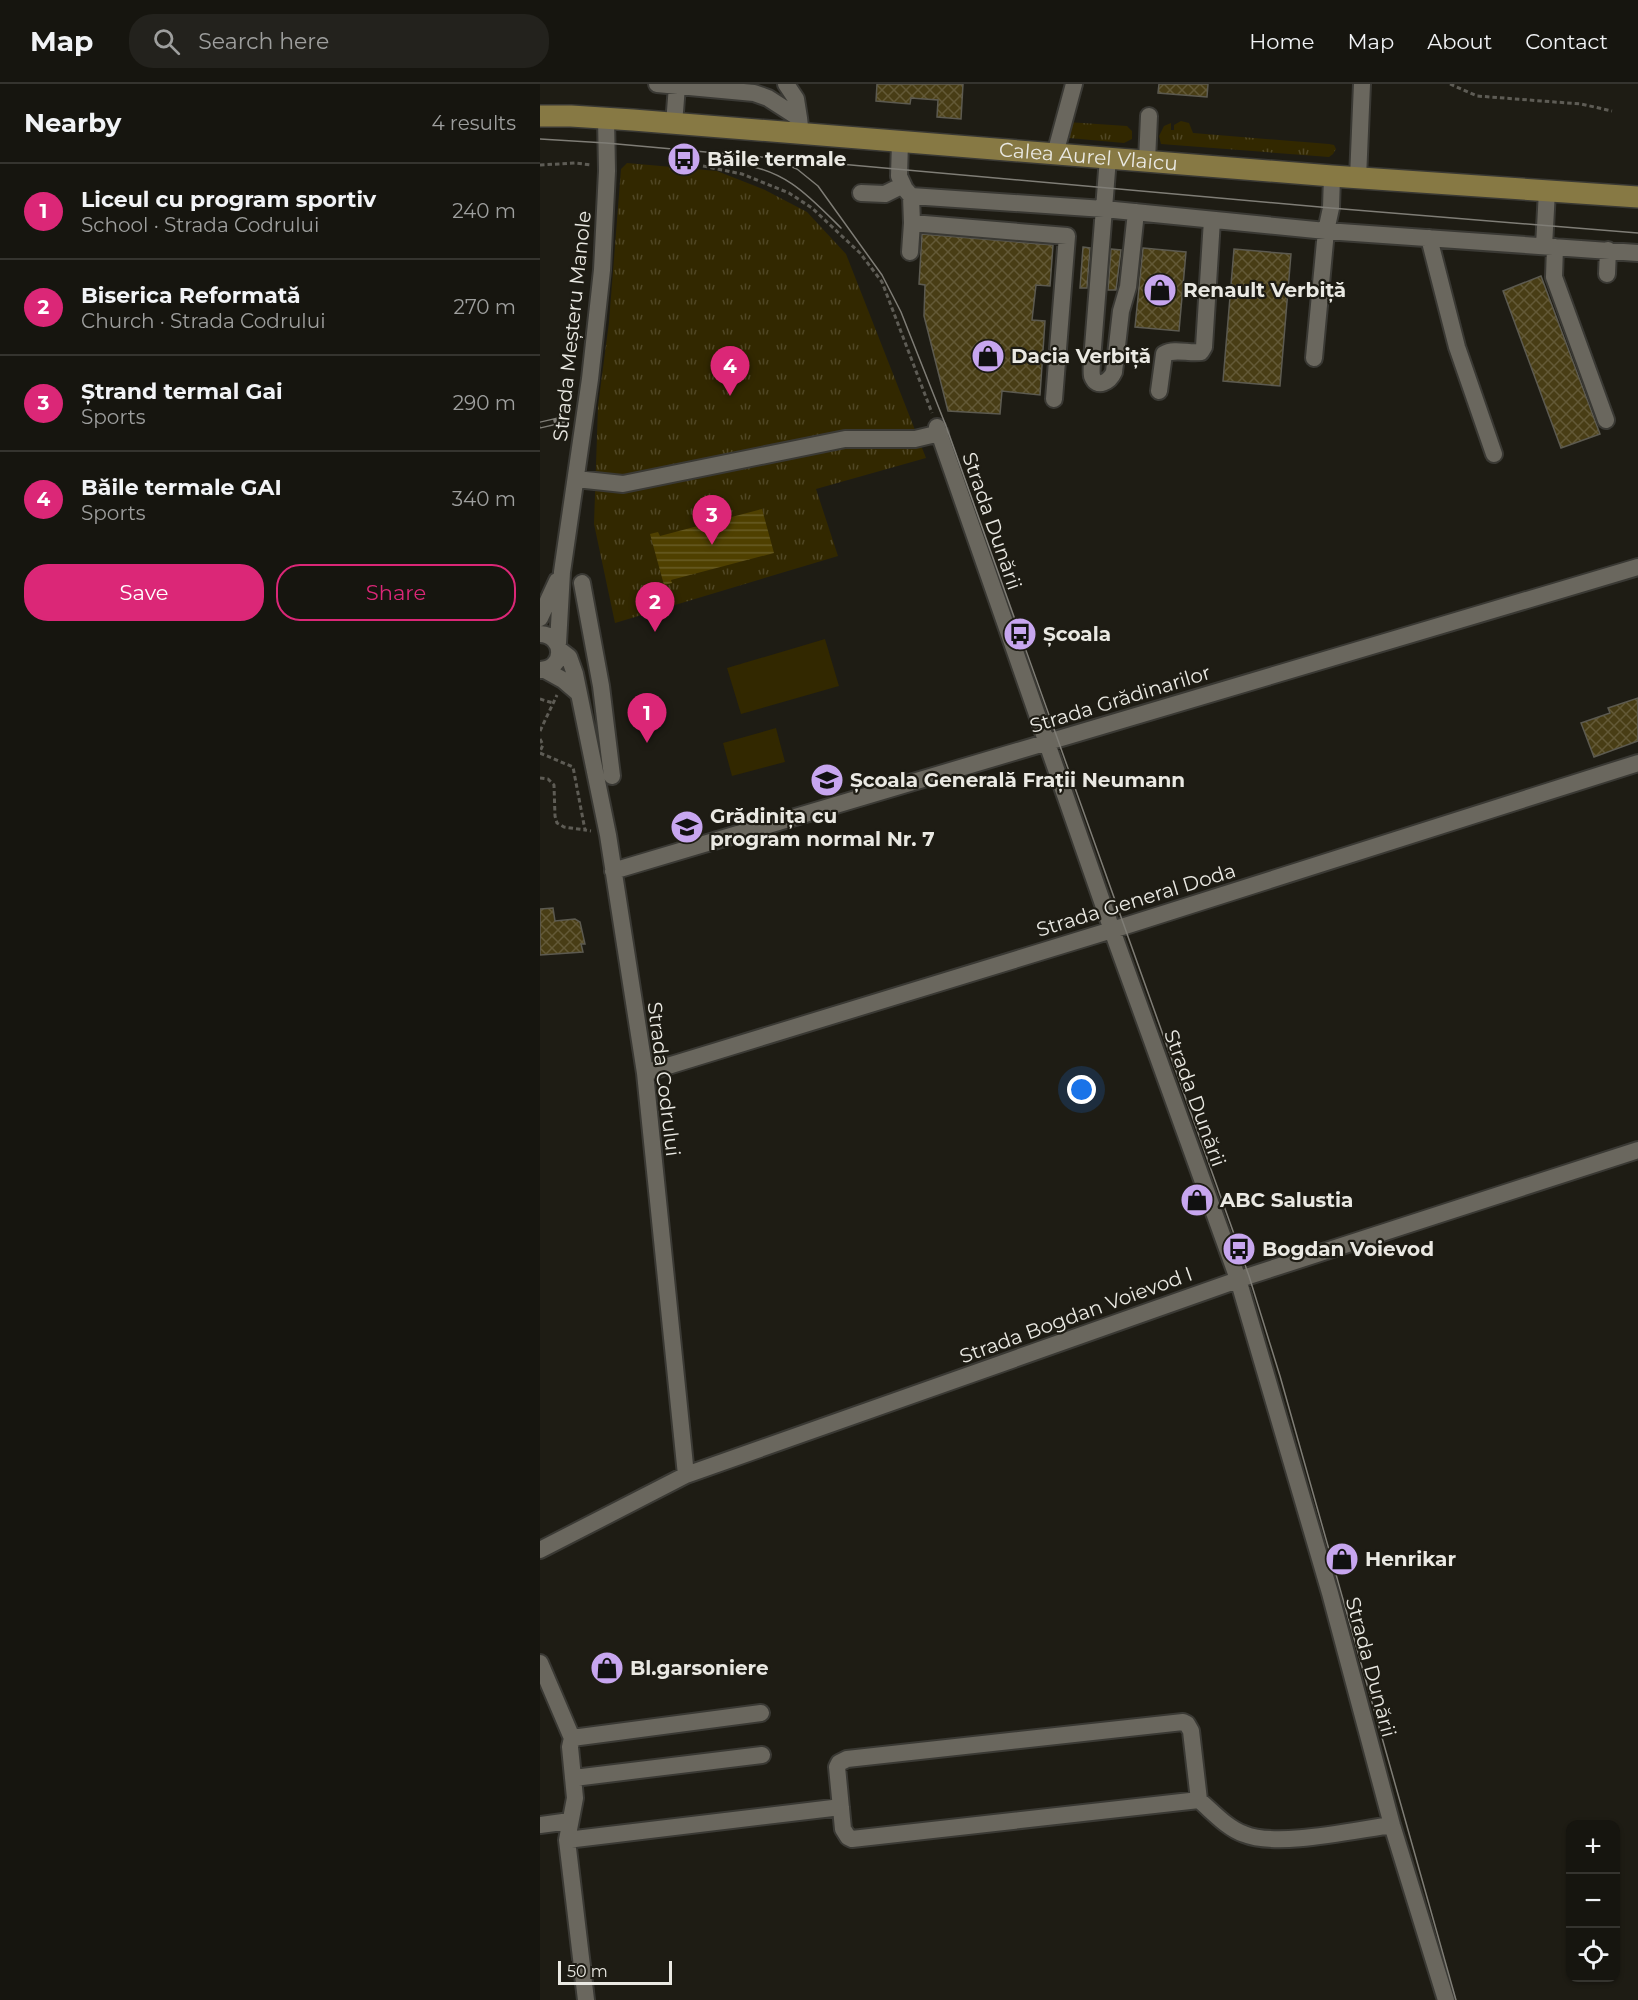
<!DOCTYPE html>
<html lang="en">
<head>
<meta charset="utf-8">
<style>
  body { margin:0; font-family:Montserrat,sans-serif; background:#23221d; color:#f1f3f6 }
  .controls { position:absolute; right:18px; bottom:18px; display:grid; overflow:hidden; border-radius:12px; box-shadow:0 2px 4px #0004 }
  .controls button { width:54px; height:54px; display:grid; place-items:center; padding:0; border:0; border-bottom:2px solid #35342f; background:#16150f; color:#f1f3f6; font:30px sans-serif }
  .scale { position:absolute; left:18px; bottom:15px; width:114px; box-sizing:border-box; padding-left:6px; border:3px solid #eae9e3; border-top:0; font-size:16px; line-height:21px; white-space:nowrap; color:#eae9e3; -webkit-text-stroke:4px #1e1c14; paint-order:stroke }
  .you { position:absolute; left:542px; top:1006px; width:21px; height:21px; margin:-15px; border:4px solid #fff; border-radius:50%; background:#1a73e8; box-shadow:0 0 0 9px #1a73e833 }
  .badge { display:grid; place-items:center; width:39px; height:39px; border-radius:50%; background:#db2777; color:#fff; font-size:20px; font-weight:700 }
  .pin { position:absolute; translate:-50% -50px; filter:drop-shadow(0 2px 3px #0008) }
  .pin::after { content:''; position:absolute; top:32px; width:21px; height:18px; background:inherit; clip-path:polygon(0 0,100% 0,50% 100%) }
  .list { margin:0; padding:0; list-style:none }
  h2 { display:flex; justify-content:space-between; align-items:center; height:78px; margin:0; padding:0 24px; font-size:26px }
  h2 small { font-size:20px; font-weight:400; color:#9e9f9e }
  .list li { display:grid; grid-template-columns:39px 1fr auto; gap:18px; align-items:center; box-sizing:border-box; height:96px; padding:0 24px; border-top:2px solid #35342f }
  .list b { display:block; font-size:22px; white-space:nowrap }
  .list p { margin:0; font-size:20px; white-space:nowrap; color:#9e9f9e }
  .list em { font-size:20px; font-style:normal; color:#9e9f9e }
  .actions { display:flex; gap:12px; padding:18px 24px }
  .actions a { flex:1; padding:14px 0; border:2px solid #db2777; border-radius:24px; text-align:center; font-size:21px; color:#db2777 }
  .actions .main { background:#db2777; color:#fff }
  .icon { flex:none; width:33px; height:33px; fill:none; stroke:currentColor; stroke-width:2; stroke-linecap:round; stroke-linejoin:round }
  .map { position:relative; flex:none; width:1098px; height:1916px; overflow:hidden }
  header { display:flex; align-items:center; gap:36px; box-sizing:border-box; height:84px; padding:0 30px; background:#16150f; border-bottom:2px solid #35342f }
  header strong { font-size:28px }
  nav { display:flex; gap:33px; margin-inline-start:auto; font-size:21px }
  .search { width:420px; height:54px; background:#23221d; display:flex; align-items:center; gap:15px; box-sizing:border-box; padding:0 21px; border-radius:24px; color:#9e9f9e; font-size:22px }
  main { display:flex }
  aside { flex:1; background:#16150f }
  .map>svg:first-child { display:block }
</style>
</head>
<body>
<header>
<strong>Map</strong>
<div class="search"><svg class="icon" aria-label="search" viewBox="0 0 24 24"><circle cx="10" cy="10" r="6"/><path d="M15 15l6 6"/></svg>Search here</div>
<nav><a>Home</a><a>Map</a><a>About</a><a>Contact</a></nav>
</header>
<main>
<aside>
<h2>Nearby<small>4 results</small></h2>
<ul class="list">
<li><span class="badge">1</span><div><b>Liceul cu program sportiv</b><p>School · Strada Codrului</p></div><em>240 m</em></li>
<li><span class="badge">2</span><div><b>Biserica Reformată</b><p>Church · Strada Codrului</p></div><em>270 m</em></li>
<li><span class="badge">3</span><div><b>Ștrand termal Gai</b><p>Sports</p></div><em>290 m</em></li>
<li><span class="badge">4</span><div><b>Băile termale GAI</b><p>Sports</p></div><em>340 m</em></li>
</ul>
<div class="actions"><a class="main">Save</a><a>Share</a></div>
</aside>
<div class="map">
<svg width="1098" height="1916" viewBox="0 0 1098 1916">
  <defs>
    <pattern id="grass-tufts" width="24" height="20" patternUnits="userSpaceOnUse" patternTransform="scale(1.5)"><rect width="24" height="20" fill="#322800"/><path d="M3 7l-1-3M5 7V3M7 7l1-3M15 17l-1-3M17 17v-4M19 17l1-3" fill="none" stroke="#504725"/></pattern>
    <pattern id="water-rules" width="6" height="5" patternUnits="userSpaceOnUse" patternTransform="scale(1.5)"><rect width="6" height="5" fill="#4f4000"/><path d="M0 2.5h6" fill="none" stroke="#685c25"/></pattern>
    <pattern id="building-cross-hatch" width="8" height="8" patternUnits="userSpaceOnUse" patternTransform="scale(1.5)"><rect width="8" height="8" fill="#483d15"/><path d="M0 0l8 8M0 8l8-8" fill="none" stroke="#635937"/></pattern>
  </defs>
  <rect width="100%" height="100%" fill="#1e1c14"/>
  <path fill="url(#grass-tufts)" d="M641 37 649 39 653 49 789 60 794 61 796 65 793 70 789 73 621 60 619 52 624 42 631 39V46H634V41Z
    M527 38 587 42 592 47V55L584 59 529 54 526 52Z
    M87 79 177 87 225 106 267 128 306 170 386 374 276 405 298 472 75 539 54 440 58 322 69 238 81 85Z"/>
  <path fill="#322800" d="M285 555 299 602 201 630 187 584Z
    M236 644 245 678 192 692 183 659Z"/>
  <path fill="url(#water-rules)" d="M222 425 234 469 131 496 132 499 124 501 110 450 118 448 120 452Z"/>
  <path fill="url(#building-cross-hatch)" stroke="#5c5a50" stroke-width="1.5" d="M337 0H423L421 35 397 33 398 16 371 14 370 20 336 17Z
    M619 0H668L667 13 618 9Z
    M382 150 513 161 510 202 496 201 492 236 505 237 500 311 462 307 460 330 408 327 384 232 385 201 379 200Z
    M543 163 550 164 547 204H540Z
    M603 164 646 168 639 247 595 243Z
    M571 165 581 166 576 206H568Z
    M694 165 751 170 740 302 683 297Z
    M1001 192 1060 350 1021 364 963 207Z
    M1098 614V657L1054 673 1041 639 1070 629 1068 624Z
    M13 824 15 837 35 835 40 838 45 860H41L43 868 0 871V825Z"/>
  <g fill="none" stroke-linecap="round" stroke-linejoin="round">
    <g stroke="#3a3934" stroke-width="20">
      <path id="minor" d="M117 0 214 9 228 14 259 34 261 51
        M246 0 256 15 259 34
        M134 40 137 2
        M360 58 359 92 365 105 371 112 372 139 370 168
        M515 70 534 0
        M568 74 552 276C552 281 551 287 552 292 557 306 570 297 574 288L581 227 588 203 596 128
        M607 77 609 32
        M818 94 822 0
        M321 109 345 110 363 101
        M371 112 564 125 786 147 1098 169
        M372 139 527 152 514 315
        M889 154 917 263 954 370
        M1004 162 1007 107
        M1015 163 1014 193 1066 336
        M1067 190 1068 166
        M774 274 786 147 791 124 792 92
        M619 307 624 270C635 264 649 270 661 268L664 263 672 136
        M397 343 572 846 698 1195 790 1509 852 1741 906 1916
        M36 395 83 400 305 355H375L400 349
        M42 499 61 602 72 692
        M0 534 17 497
        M0 550C25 551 26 585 0 586
        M18 559 22 488 50 295 62 186 67 87 66 34
        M20 566 29 573 35 590 68 751 105 989 146 1391
        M5 586 23 596 37 608
        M73 787 1098 483
        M105 989 585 842 1098 679
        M0 1466 146 1391 709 1192 1098 1066
        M0 1579 32 1654 30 1663 35 1714 27 1756 46 1916
        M32 1654 221 1629
        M34 1694 222 1671
        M659 1716 312 1755 308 1753 303 1745 297 1683 299 1679 307 1675 643 1638 647 1640 651 1647 659 1716C673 1728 687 1744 704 1750 737 1764 815 1746 852 1741
        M0 1741 30 1737
        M27 1756 301 1723"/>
    </g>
    <g stroke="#3a3934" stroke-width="24">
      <g id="major">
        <path id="s1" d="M0 32H31L93 36 792 92 1098 113"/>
      </g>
    </g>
    <path stroke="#5e5c55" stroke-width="3" stroke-dasharray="4.5 3" stroke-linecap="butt" d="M910 0 937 12 1041 20 1072 27
      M0 81 35 79 52 81
      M163 82 202 90 249 109 272 124 320 169 342 198 392 329
      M0 615 13 619
      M0 647 17 611
      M0 655 3 661 0 667
      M0 669 33 683 45 746 51 747
      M0 694 8 695 14 701 15 732 17 739 24 743 45 746"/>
    <use href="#minor" stroke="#6a675e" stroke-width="16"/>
    <use href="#major" stroke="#877944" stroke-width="21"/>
    <path stroke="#7f7d76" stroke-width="1.5" d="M0 55 66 59 791 124 1098 149
      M230 74 257 85 278 102 342 191 361 228 406 342 709 1192 740 1292 916 1916
      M197 80C245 85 269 112 301 144"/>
    <g stroke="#7f7d76" stroke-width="7">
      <path id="rail" d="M0 341 22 336"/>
    </g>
    <use href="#rail" stroke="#1e1c14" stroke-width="4.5" stroke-dasharray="14" stroke-linecap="butt"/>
  </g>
  <defs>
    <g id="bus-disc" transform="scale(1.725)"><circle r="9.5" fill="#c7a6ef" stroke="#1e1c14"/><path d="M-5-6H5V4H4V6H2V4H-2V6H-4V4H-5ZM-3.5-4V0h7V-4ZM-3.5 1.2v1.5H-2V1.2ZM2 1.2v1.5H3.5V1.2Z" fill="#111"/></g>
    <g id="shop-disc" transform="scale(1.725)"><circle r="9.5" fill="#c7a6ef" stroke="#1e1c14"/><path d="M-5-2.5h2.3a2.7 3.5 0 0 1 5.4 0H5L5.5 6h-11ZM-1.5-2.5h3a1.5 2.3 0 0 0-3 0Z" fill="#111"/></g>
    <g id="school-disc" transform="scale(1.725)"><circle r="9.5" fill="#c7a6ef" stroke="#1e1c14"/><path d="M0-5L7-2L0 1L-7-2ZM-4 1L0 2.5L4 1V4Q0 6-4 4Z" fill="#111"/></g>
  </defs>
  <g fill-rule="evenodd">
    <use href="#bus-disc" x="144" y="75"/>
    <use href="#shop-disc" x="620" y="206"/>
    <use href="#shop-disc" x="448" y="272"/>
    <use href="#bus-disc" x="480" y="550"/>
    <use href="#school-disc" x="287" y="696"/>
    <use href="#school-disc" x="147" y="743"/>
    <use href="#shop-disc" x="657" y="1116"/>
    <use href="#bus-disc" x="699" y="1165"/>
    <use href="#shop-disc" x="802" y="1475"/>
    <use href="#shop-disc" x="67" y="1584"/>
  </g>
  <g text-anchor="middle" stroke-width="4.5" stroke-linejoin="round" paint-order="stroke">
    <g font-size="20" fill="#eae9e3" stroke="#1e1c14">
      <text dy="7" stroke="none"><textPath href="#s1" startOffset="550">Calea Aurel Vlaicu</textPath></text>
      <text transform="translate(32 242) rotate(-84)" y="7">Strada Meșteru Manole</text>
      <text transform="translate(452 437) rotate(71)" y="7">Strada Dunării</text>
      <text transform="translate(580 615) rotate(-17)" y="7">Strada Grădinarilor</text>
      <text transform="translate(596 816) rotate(-17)" y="7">Strada General Doda</text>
      <text transform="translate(124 995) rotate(83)" y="7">Strada Codrului</text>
      <text transform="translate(655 1014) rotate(70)" y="7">Strada Dunării</text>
      <text transform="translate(536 1231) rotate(-20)" y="7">Strada Bogdan Voievod I</text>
      <text transform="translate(831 1583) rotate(75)" y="7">Strada Dunării</text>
    </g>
    <g font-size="20" font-weight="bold" fill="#eae9e3" stroke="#1e1c14" text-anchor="start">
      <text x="167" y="82">Băile termale</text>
      <text x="643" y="213">Renault Verbiță</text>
      <text x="471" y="279">Dacia Verbiță</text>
      <text x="503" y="557">Școala</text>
      <text x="310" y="703">Școala Generală Frații Neumann</text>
      <text x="170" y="739">Grădinița cu<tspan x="170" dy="23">program normal Nr. 7</tspan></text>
      <text x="680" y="1123">ABC Salustia</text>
      <text x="722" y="1172">Bogdan Voievod</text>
      <text x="825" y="1482">Henrikar</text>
      <text x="90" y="1591">Bl.garsoniere</text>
    </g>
  </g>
</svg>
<div class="controls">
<button>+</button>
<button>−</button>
<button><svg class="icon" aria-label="locate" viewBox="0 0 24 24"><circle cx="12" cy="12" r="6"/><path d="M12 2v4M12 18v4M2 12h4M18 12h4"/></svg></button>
</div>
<div class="scale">50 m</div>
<div class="you"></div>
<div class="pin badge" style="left:107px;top:659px">1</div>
<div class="pin badge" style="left:115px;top:548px">2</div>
<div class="pin badge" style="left:172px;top:461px">3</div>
<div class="pin badge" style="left:190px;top:312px">4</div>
</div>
</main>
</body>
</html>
